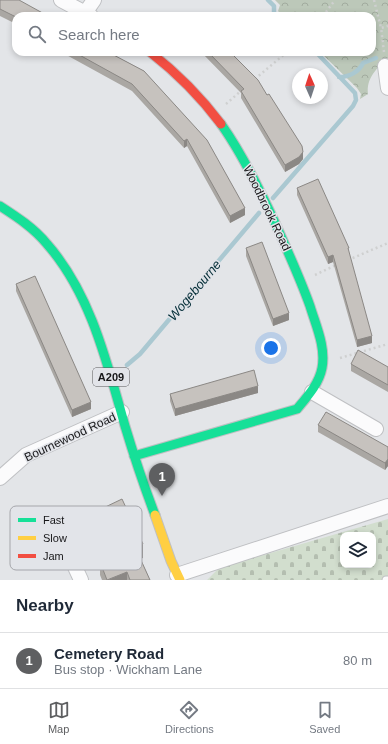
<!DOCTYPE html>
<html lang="en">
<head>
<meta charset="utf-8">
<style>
  body { margin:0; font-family:Arial,sans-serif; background:#f2f2f3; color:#1f2937 }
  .controls { position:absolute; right:12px; bottom:12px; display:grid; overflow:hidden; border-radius:8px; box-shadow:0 2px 6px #0003 }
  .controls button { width:36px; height:36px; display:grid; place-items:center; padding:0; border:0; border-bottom:1px solid #e0e1e3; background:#fff; color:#1f2937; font:20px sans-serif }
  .compass { position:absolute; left:292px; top:68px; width:36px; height:36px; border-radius:50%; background:#fff; box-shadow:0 2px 6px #0003; rotate:357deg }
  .you { position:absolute; left:271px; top:348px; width:14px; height:14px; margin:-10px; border:3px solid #fff; border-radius:50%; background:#1a73e8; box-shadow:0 0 0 6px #1a73e833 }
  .badge { display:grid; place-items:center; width:26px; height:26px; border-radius:50%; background:#5e5f61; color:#fff; font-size:13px; font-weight:700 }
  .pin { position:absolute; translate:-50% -33px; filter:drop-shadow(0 1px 2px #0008) }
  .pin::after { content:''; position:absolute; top:21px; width:14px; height:12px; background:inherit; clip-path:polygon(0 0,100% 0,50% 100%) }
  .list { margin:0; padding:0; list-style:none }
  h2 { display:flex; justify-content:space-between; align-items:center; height:52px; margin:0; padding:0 16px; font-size:17px }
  h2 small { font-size:13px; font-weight:400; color:#747a83 }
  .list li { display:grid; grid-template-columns:26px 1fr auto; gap:12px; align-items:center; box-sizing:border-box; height:56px; padding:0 16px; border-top:1px solid #e0e1e3 }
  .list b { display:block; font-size:15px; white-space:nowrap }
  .list p { margin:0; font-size:13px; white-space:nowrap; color:#747a83 }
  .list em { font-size:13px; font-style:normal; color:#747a83 }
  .icon { flex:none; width:22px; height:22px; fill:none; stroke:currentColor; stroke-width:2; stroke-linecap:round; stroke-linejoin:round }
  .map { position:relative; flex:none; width:388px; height:580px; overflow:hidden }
  .search { position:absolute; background:#fff; box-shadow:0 2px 6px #0003; left:12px; right:12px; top:12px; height:44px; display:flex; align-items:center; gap:10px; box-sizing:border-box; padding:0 14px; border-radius:12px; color:#747a83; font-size:15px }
  .sheet { height:108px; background:#fff }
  nav { display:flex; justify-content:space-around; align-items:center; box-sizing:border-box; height:56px; border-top:1px solid #e0e1e3; background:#fff; font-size:11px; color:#747a83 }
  nav a { display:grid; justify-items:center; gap:2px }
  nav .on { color:#5e5f61 }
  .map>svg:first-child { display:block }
</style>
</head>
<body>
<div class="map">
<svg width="388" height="580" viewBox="0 0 388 580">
  <defs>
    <pattern id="forest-crowns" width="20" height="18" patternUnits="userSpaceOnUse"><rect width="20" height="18" fill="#bcc8b9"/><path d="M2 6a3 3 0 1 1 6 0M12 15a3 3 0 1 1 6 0" fill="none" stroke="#a1ab9e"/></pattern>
    <pattern id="cemetery-stones" width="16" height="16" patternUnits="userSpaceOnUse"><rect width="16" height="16" fill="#d2dece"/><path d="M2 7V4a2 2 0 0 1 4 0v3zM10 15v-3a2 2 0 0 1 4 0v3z" fill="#b4beb0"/></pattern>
  </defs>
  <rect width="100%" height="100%" fill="#e3e5e8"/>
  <path fill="url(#forest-crowns)" d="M275 0H388V58C377 68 366 78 368 94L360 99 361 94 357 88 320 52H372V16H283L278 11 280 5Z"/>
  <path fill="url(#cemetery-stones)" fill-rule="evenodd" d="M388 519V580H207L219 568ZM343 535H373V565H343Z"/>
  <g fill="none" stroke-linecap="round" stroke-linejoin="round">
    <path stroke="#aac8d1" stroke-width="4.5" d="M268 0 274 6V13L278 16
      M339 77C349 77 359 72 363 63L376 58
      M273 198 353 106 356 100 355 93 316 52
      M127 365 140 354 259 213"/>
    <g stroke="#bfc0c3" stroke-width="9">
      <path id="lane" d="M386 580H388"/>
    </g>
    <g stroke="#bfc0c3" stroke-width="16">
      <path id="street" d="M61 0 91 16
        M85 13 94 0
        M385 66 388 88
        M312 392 376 429
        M0 478 26 455 122 412
        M69 554 81 580
        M177 575 388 506"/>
    </g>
    <g stroke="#bfc0c3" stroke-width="11">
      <path id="fast" d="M0 206C17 217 34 228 47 244 91 294 107 363 125 426 134 456 144 486 155 515
        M134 456 297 409C307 397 319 384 322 368 326 347 316 326 310 306 300 278 288 252 276 225 260 190 243 155 221 124"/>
    </g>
    <g stroke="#bfc0c3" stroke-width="11">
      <path id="slow" d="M155 515 171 561 180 580"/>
    </g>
    <g stroke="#bfc0c3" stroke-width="11">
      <path id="jam" d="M150 52C177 73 200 96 221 124"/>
    </g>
    <path stroke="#cfd0d0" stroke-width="2.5" stroke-dasharray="2 3" stroke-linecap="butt" d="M374 0 381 28
      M323 16 335 0
      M384 52 381 28 388 26
      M255 79 287 52
      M226 104 242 90
      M348 260 388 243
      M315 275 336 265
      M340 358 388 344"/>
    <use href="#lane" stroke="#fbfbfc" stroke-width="7"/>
    <use href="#street" stroke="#fbfbfc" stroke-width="14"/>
    <use href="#fast" stroke="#16e098" stroke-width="9"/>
    <use href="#slow" stroke="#ffcf43" stroke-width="9"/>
    <use href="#jam" stroke="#f24e42" stroke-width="9"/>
  </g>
  <path fill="#aaa7a3" d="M0 0 16 16V24L0 16Z
    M61 52H108L144 71 245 215 230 223 187 146 184 148 132 91Z
    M201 52H230L267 95 303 159 299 164 285 172 241 98V93Z
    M297 188 349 253 372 343 357 347 333 262 328 264 297 195Z
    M246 248 289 320 273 326 246 256Z
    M16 284 91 409 72 417 16 291Z
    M351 364 388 367V392L351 371Z
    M258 393 175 416 170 401V394Z
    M318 425 388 447V466L385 470 318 432Z
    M97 511 143 558H140L150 580H102L100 575V562L113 556 97 524Z"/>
  <path fill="#8b8885" d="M187 139V146L184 148V141Z
    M303 152V159L299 164 285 172V165Z
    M245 208V215L230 223V216Z
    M333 255V262L328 264V257Z
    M289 313V320L273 326V319Z
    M372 336V343L357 347V340Z
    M258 386V393L175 416V409Z
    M91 402V409L72 417V410Z
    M388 459V466L385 470V463Z
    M143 544V558L135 560V547Z
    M127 572V580H108Z"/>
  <path fill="#c6c2be" stroke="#8b8885" d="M0 0H19L48 16H16V17L0 9Z
    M74 52H108L144 71 207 140 245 208 230 216 187 139 184 141 132 84Z
    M208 52H230L258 80 267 95 269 94 302 146 303 152 299 157 285 165 241 91 244 89Z
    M318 179 349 248H348L372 336 357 340 333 255 328 257 297 188Z
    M262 242 289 313 273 319 246 248Z
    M35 276 91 402 72 410 16 284Z
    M358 350 388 367V385L351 364Z
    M254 370 258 386 175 409 170 394Z
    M326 412 388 447V459L385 463 318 425Z
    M122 499 143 544 135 547 150 580H130L127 572 107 580 100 562 118 554 97 511Z"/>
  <g text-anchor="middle" stroke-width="3" stroke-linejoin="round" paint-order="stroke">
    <rect fill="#e2e4e9" stroke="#545457" stroke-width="1" x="93" y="368" width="36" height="18" rx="3"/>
    <g font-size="11" font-weight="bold" fill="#171719">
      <text x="111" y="381">A209</text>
    </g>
    <g font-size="12" fill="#171719" stroke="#e2e4e9">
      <text transform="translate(267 208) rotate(64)" y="4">Woodbrook Road</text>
      <text transform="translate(70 437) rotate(-25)" y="4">Bournewood Road</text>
    </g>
    <g font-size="13" font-style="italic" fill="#052f38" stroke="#e2e4e9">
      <text transform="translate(194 290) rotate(-50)" y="5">Wogebourne</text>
    </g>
  </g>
  <rect x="10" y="506" width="132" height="64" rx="6" fill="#e2e4e9" stroke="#a5a6ab" stroke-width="1"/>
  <rect x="18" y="518" width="18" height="4" fill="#16e098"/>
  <rect x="18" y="536" width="18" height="4" fill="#ffcf43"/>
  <rect x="18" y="554" width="18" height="4" fill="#f24e42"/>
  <g font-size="11" fill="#171719">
    <text x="43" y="524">Fast</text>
    <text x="43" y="542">Slow</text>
    <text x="43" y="560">Jam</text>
  </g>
</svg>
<div class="controls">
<button><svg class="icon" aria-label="layers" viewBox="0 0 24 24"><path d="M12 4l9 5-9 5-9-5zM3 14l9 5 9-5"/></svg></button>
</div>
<svg class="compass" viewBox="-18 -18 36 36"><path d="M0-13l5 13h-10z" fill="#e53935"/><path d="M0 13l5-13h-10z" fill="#747a83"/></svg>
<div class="you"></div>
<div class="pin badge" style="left:162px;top:496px">1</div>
<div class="search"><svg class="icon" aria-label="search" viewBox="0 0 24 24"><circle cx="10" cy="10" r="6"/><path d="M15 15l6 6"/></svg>Search here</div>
</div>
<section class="sheet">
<h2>Nearby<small></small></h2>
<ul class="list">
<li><span class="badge">1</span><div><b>Cemetery Road</b><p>Bus stop · Wickham Lane</p></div><em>80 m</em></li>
</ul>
</section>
<nav>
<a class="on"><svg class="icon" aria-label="map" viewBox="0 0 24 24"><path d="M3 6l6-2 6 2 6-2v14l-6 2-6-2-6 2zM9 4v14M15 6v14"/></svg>Map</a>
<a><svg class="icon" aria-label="directions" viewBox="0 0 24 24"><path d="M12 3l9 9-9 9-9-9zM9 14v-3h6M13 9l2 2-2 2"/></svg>Directions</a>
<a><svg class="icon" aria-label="saved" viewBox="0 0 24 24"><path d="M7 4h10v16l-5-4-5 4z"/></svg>Saved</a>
</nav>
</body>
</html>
